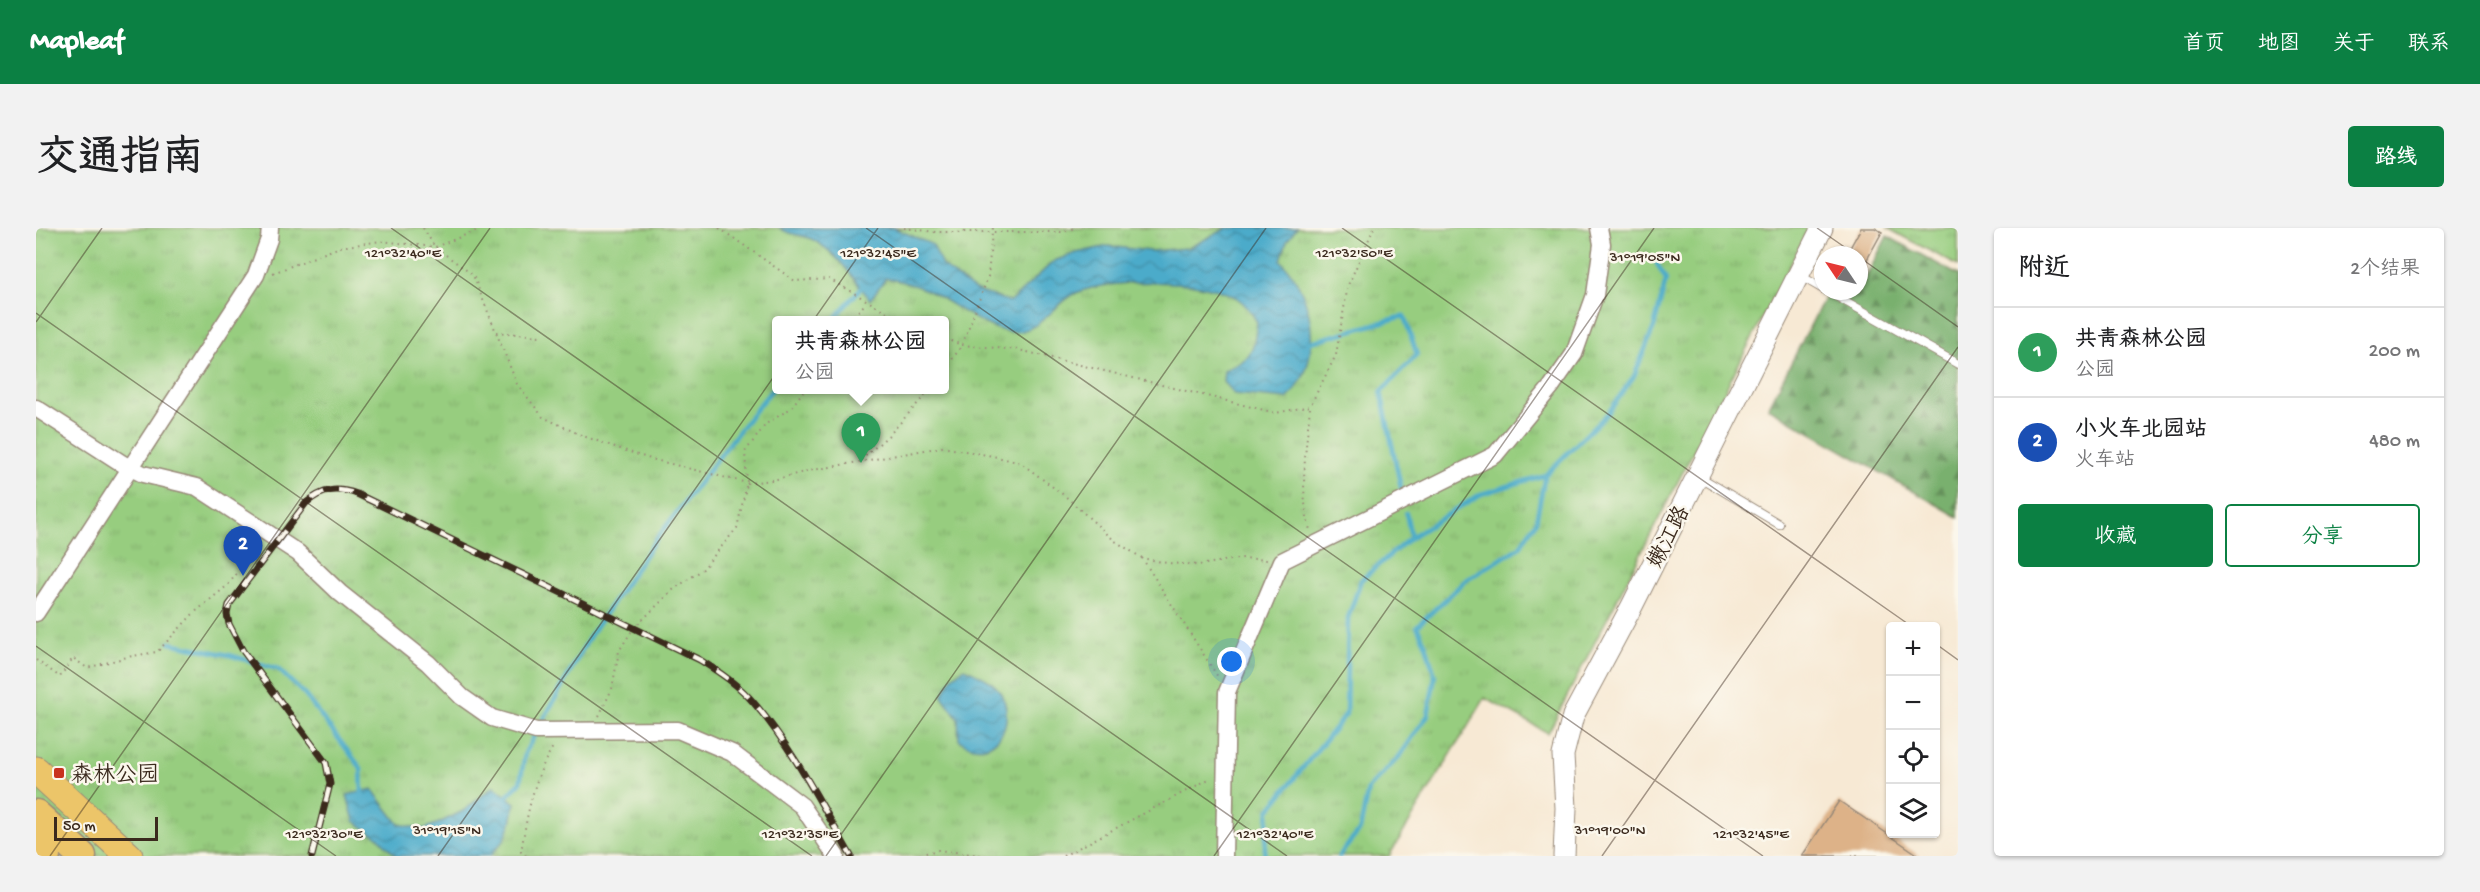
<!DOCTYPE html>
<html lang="zh">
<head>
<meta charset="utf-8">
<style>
  body { margin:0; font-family:"Gochi Hand","LXGW WenKai TC",sans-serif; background:#f2f2f2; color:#202124 }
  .controls { position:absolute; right:18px; bottom:18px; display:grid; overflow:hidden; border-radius:6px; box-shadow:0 2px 4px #0004 }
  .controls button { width:54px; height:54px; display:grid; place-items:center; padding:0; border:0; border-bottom:2px solid #e0e0e0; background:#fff; color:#202124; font:30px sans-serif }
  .compass { position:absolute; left:1778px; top:18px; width:54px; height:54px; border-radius:50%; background:#fff; box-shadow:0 2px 4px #0004; rotate:305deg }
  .scale { position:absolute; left:18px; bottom:15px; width:104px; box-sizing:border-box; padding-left:6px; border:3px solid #3b2a1e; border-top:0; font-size:16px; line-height:21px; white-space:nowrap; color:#3b2a1e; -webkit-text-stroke:4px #fbf7ec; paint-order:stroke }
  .you { position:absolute; left:1196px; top:434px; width:21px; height:21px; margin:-15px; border:4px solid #fff; border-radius:50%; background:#1a73e8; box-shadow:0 0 0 9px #1a73e833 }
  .badge { display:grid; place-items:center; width:39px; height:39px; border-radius:50%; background:#0b8043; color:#fff; font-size:20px; font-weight:700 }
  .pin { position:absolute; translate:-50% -50px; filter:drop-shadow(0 2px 3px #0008) }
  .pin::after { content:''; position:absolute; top:32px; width:21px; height:18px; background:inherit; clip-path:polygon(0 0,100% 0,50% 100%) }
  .popup { position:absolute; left:736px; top:88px; width:177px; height:78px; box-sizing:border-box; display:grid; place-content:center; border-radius:6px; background:#fff; filter:drop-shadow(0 2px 4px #0005); font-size:20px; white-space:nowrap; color:#757577 }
  .popup b { font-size:22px; color:#202124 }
  .popup::after { content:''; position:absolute; left:50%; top:100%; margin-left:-12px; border:12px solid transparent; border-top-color:#fff }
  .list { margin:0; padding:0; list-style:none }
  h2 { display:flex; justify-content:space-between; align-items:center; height:78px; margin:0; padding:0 24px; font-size:26px }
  h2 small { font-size:20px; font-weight:400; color:#757577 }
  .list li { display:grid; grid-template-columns:39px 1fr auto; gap:18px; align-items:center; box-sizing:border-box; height:90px; padding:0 24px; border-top:2px solid #e0e0e0 }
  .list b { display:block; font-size:22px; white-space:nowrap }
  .list p { margin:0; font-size:20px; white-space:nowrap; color:#757577 }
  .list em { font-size:20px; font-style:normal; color:#757577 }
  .actions { display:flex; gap:12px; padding:18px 24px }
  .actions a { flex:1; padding:14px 0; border:2px solid #0b8043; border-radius:6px; text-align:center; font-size:21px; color:#0b8043 }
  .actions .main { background:#0b8043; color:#fff }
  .icon { flex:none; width:33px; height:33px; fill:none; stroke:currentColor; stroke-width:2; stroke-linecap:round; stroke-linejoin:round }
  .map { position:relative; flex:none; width:1922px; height:628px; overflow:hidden; border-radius:6px }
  header { display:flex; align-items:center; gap:36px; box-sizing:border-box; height:84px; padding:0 30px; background:#0b8043; color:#fff }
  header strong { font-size:28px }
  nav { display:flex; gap:33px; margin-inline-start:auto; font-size:21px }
  .intro { display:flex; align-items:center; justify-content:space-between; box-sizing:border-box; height:144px; padding:0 36px }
  h1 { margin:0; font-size:42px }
  .button { padding:15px 27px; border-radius:6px; background:#0b8043; color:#fff; font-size:21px; font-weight:700 }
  main { display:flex; gap:36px; padding:0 36px }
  aside { flex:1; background:#fff; border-radius:6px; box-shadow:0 2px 4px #0004 }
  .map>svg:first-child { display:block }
</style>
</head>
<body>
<header>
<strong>Mapleaf</strong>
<nav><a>首页</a><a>地图</a><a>关于</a><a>联系</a></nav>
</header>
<div class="intro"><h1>交通指南</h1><a class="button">路线</a></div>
<main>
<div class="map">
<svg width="1922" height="628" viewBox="0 0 1922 628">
  <defs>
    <pattern id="grass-dots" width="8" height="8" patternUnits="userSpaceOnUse" patternTransform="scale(1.5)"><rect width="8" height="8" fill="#97cd7f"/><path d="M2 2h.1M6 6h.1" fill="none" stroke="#83b06d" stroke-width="1.8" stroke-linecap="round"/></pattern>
    <pattern id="forest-firs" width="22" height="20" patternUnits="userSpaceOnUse" patternTransform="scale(1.5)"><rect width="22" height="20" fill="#79b06e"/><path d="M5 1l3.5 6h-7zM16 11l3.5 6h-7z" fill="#648f5a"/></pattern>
    <pattern id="park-tufts" width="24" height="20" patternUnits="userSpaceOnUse" patternTransform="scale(1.5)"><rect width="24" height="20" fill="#97cd7f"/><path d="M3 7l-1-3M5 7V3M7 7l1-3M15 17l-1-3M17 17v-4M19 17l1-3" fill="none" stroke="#83b06d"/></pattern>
    <pattern id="water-waves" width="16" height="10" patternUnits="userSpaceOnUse" patternTransform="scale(1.5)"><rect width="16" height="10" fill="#4babca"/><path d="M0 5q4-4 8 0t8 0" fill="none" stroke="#408ba3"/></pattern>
  </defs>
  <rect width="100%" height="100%" fill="#fbf7ec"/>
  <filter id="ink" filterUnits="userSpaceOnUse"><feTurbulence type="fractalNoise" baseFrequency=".0167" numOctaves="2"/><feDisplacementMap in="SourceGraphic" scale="12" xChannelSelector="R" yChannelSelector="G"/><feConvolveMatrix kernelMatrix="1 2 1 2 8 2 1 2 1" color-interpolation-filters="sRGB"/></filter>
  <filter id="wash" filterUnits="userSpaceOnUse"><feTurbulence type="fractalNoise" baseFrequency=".008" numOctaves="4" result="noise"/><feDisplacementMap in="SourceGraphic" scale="24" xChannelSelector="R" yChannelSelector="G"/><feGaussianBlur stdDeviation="1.35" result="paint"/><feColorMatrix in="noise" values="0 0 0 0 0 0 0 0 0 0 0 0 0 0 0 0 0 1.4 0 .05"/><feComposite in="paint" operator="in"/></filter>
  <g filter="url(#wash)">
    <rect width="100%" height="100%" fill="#f7e9d4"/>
    <path fill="url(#grass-dots)" stroke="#697c4e" stroke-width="1.5" d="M0 555 80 628H19L0 611Z"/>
    <path fill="url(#forest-firs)" stroke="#5a6d46" stroke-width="1.5" d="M1851 8 1922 47V289L1732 180 1792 63H1814L1821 67Z"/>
    <path fill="url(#park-tufts)" stroke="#697c4e" stroke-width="1.5" fill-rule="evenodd" d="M0 0H1773L1512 505 1449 470 1353 628H105L0 533ZM741 92H909V162H741Z
      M1851 0H1922V38Z"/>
    <path fill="url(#water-waves)" stroke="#436a74" stroke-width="1.5" d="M743 0H858L897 17 906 38 939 62 974 74 1018 33 1040 25 1072 18 1114 23 1152 20 1191 0H1261L1251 13 1245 32C1251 40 1259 49 1263 58 1281 94 1281 142 1251 171L1198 166 1187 154 1188 142C1218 131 1217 124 1221 94 1215 84 1210 76 1201 70 1171 50 1073 50 1040 65 1018 76 1007 101 980 104 954 106 917 75 894 64 880 57 865 53 850 50L834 72C818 51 802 26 779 13 768 6 754 8 743 0Z
      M929 440C941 446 957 452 964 464 983 495 957 537 923 512L922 490 906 468 916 449Z
      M458 558 479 575 475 595 468 612 454 628H360L342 609 318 593 311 567 336 561 363 596 387 601 403 595 427 583Z"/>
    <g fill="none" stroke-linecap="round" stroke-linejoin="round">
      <path stroke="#4babca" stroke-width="4.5" d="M797 92 825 60
        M1271 115 1368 88 1381 127 1345 164 1365 260
        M1375 309 1445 266 1509 247
        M134 415 193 427 242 441 268 466 325 540 326 570
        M504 498 554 408 618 314 719 182 741 156
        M466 573 484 555 489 525 498 508
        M1228 628 1233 582 1310 486 1312 390 1325 352 1375 309 1370 285
        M1303 628 1324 602 1332 561 1363 529 1392 487 1399 448 1390 417 1381 398 1430 352 1484 319 1500 293 1509 247 1572 185 1598 148 1618 99 1630 52 1620 34"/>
    </g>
    <g id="blocks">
      <path fill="#ddb288" d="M1825 0H1839L1846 4 1823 46V27H1810Z
        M1803 573 1884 628H1766Z"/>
    </g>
  </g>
  <g filter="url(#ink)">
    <use href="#blocks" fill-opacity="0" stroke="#998a79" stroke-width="1.5"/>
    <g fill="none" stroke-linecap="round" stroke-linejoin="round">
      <g stroke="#998a79" stroke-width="10">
        <path id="service" d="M1763 47 1787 61
          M1791 63 1922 136
          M1662 248 1743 296"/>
      </g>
      <g stroke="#998a79" stroke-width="19">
        <path id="minor" d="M0 180 87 236 107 246 161 259 262 325 304 365 392 435 426 469 456 490 500 503 642 502 696 525 766 578 800 628
          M0 385 220 47 233 11 234 0
          M1188 628 1191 464 1246 333 1459 227 1515 159 1538 126 1559 67 1566 16 1563 0"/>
      </g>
      <g stroke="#998a79" stroke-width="23">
        <path id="tertiary" d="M1528 628 1530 580 1527 527 1537 488 1596 378 1786 0"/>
      </g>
      <g stroke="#998a79" stroke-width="29">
        <path id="primary" d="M0 542 93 628"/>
      </g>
      <g stroke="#998a79" stroke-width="31">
        <path id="trunk" d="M0 586 46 628
          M0 619 10 628"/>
      </g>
      <path stroke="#998a79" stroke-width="2" stroke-dasharray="1.5 4.5" stroke-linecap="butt" d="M387 0 399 19 437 47 481 156 507 189 547 208 611 230 711 255 737 252 772 243 906 219 957 228 985 235 1029 268 1079 313 1106 330 1131 335 1163 337 1207 330 1231 332
        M683 0 759 53 793 51 865 92
        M868 0 900 4H956L952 49 926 117 909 142
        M957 0 956 4H1028L1038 0
        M237 45 304 19 345 13 399 19 447 0
        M814 92 830 75
        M460 104 504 108
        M909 111 926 117 983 122 1240 185 1274 178 1300 127 1312 57 1338 0
        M1274 180C1270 219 1263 264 1274 302
        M825 232 854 206 894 162
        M1106 330 1182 449
        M0 432 24 449 37 430 51 440 91 429 121 424 158 385 192 357 223 316
        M563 488 576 461 583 423 597 401 638 361 666 342 701 300 711 255 709 224 730 196 755 180 768 162
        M490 628 485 624C491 588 497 550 517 519
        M878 628 902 622 951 628
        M1027 628 1173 551"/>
      <use href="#service" stroke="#fff" stroke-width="8"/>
      <use href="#minor" stroke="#fff" stroke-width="16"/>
      <use href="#tertiary" stroke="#fff" stroke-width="21"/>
      <use href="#primary" stroke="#ecc569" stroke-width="27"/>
      <use href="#trunk" stroke="#ecc569" stroke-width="28"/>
      <g stroke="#3b2a1e" stroke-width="7">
        <path id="rail" d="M276 628 294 556 290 535 207 423 193 396 191 386 193 377 270 275C287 261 300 259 321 266L664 432C683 444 703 457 718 475 756 519 786 578 815 628"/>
      </g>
      <use href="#rail" stroke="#fbf7ec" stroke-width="4.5" stroke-dasharray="14" stroke-linecap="butt"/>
    </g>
  </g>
  <path fill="none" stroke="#3b2a1e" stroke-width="1.5" stroke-opacity="0.45" d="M355 0 1251 628M830 0 1727 628M1306 0 1875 398M1781 0 1820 27M1823 29 1922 99M0 85 776 628M0 94 66 0M1900 416 1922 432M0 418 300 628M14 628 454 0M402 628 842 0M790 628 1230 0M1178 628 1618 0M1566 628 1922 119"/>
  <rect fill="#c8321e" stroke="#fbf7ec" stroke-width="2" x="17" y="539" width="12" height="12" rx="3"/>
  <g text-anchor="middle" stroke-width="5" stroke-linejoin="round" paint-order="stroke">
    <g font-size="22" fill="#3b2a1e" stroke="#fbf7ec">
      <text transform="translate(1631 308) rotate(-63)" y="8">嫩江路</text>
    </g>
    <g font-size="22" fill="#3b2a1e" stroke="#fbf7ec" text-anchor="start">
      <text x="35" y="553">森林公园</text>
    </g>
  </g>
  <g font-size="15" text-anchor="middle" fill="#3b2a1e" stroke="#fbf7ec" stroke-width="5" stroke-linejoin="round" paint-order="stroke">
    <text x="367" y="29">121°32'40"E</text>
    <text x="1318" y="29">121°32'50"E</text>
    <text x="842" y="29">121°32'45"E</text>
    <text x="1609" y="33">31°19'05"N</text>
    <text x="411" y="606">31°19'15"N</text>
    <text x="1574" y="606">31°19'00"N</text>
    <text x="288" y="610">121°32'30"E</text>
    <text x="764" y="610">121°32'35"E</text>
    <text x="1239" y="610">121°32'40"E</text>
    <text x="1715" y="610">121°32'45"E</text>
  </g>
</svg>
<div class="controls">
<button>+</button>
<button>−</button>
<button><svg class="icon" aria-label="locate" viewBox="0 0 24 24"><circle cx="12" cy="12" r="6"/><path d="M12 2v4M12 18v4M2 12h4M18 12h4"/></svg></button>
<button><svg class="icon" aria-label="layers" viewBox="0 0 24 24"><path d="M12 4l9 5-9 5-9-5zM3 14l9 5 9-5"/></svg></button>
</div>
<svg class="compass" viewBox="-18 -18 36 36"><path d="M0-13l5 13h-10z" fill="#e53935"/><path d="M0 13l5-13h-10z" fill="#757577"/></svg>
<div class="scale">50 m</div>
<div class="you"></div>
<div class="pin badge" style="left:825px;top:235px;background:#2e9e5b">1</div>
<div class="popup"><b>共青森林公园</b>公园</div>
<div class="pin badge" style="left:207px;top:348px;background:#1a4fb4">2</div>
</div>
<aside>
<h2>附近<small>2个结果</small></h2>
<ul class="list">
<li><span class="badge" style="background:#2e9e5b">1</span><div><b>共青森林公园</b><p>公园</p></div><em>200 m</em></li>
<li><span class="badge" style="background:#1a4fb4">2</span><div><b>小火车北园站</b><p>火车站</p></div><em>480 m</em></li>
</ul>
<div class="actions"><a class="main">收藏</a><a>分享</a></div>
</aside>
</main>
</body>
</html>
